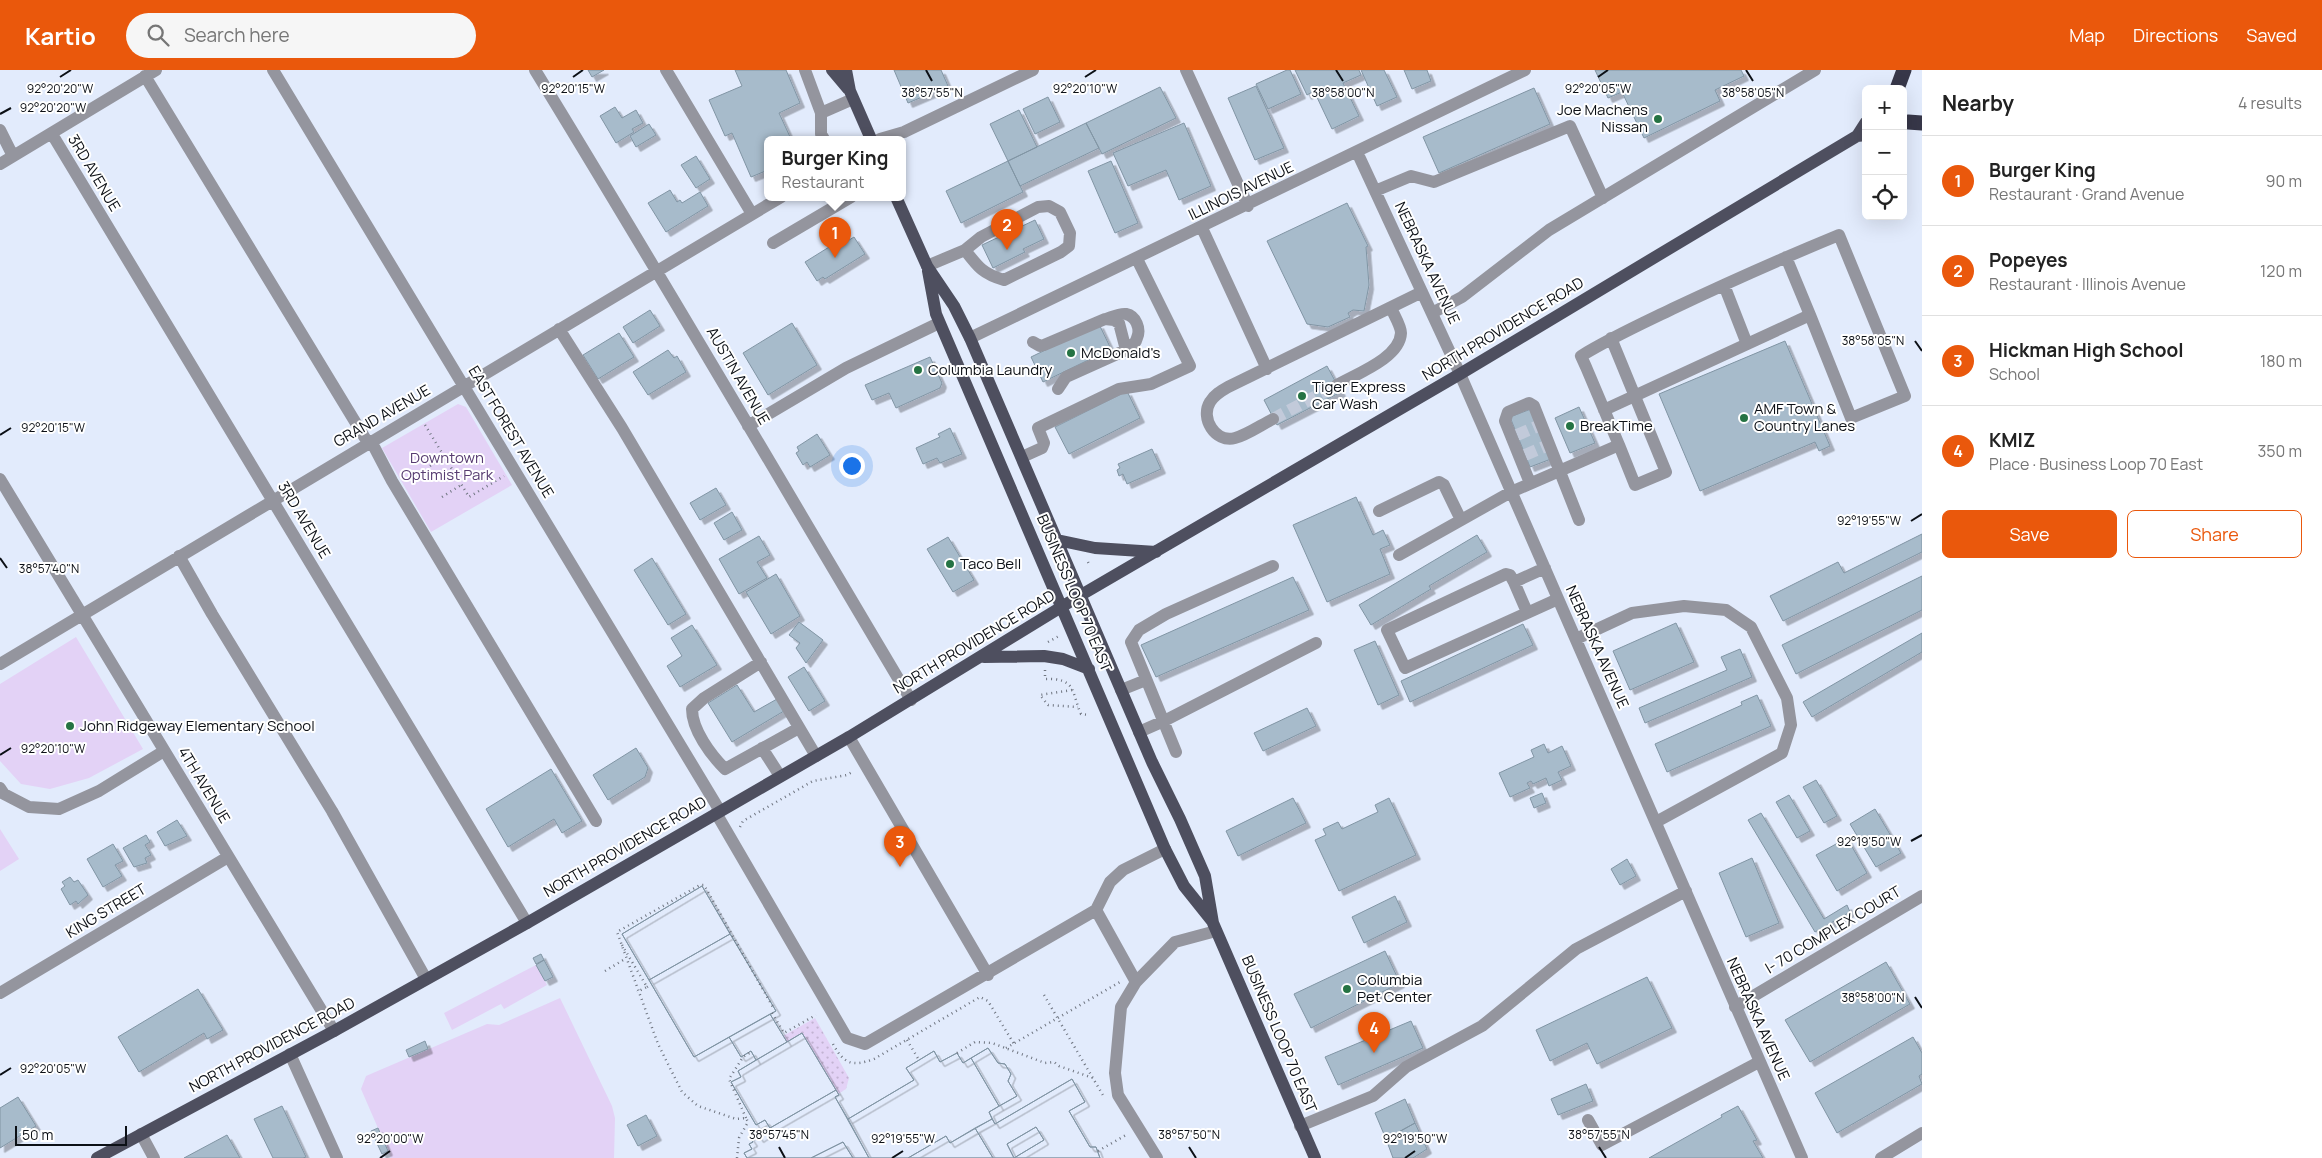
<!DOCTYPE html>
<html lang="en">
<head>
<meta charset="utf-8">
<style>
  body { margin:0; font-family:Manrope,sans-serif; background:#f6f6f6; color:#222 }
  .controls { position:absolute; right:15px; top:15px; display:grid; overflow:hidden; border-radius:8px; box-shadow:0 5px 20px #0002 }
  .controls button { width:45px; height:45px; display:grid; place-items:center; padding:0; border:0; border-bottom:1px solid #e0e0e0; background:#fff; color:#222; font:25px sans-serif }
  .scale { position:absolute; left:15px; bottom:12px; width:112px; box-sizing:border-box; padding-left:5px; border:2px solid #0c1016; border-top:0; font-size:14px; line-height:18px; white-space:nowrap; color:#0c1016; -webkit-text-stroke:4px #fff; paint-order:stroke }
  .you { position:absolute; left:851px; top:395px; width:18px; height:18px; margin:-12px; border:4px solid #fff; border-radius:50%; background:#1a73e8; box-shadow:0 0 0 8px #1a73e833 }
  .badge { display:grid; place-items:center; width:32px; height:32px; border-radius:50%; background:#ea580c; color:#fff; font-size:16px; font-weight:700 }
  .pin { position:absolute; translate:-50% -41px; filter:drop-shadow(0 1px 2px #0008) }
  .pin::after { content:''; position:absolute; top:26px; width:18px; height:15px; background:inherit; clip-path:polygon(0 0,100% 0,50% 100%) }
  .popup { position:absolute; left:764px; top:66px; width:142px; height:65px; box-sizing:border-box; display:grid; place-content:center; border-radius:8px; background:#fff; filter:drop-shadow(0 1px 4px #0005); font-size:16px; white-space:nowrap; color:#767676 }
  .popup b { font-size:19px; color:#222 }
  .popup::after { content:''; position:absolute; left:50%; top:100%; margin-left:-10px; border:10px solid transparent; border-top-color:#fff }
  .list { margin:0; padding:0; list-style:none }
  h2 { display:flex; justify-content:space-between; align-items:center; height:65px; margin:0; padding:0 20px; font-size:21px }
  h2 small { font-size:16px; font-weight:400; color:#767676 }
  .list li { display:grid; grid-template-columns:32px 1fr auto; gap:15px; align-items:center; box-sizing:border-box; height:90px; padding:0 20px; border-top:1px solid #e0e0e0 }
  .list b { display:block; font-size:19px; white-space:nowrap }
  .list p { margin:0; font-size:16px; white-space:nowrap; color:#767676 }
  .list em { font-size:16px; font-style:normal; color:#767676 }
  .actions { display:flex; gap:10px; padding:15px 20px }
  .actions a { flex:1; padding:11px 0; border:1px solid #ea580c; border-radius:8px; text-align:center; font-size:18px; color:#ea580c }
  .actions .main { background:#ea580c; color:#fff }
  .icon { flex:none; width:28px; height:28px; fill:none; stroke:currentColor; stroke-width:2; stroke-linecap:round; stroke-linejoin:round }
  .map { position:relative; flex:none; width:1922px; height:1088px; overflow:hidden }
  header { display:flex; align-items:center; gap:30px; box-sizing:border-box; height:70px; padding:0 25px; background:#ea580c; color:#fff }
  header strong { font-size:24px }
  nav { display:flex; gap:28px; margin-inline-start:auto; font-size:18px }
  .search { width:350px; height:45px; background:#f6f6f6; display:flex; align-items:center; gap:12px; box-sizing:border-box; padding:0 18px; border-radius:28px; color:#767676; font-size:19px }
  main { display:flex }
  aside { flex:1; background:#fff }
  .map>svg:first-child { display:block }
</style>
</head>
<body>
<header>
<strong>Kartio</strong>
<div class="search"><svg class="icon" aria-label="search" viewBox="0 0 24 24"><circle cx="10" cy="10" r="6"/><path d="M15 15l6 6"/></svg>Search here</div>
<nav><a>Map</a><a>Directions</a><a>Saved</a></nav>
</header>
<main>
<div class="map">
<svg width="1922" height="1088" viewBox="0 0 1922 1088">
  <defs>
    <pattern id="grass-dots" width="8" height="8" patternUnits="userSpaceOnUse" patternTransform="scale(1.25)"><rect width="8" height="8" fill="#e3d2f6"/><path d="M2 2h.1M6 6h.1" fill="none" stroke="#c2b3d2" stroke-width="1.8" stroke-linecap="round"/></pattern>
    <filter id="shadow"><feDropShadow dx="4.5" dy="4.5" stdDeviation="0" flood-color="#0004"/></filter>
  </defs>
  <rect width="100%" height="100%" fill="#e2ebfc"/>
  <path fill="url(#grass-dots)" d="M815 948 849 1008 846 1019 838 1024 802 963 787 972 783 966Z"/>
  <path fill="#e3d2f6" d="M458 334 466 337 512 415 431 462 382 378Z
    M76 567 143 679 89 708 50 719 21 714 0 691V614Z
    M0 759 19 789 0 801Z
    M536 895 547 915 504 939 501 934 452 960 444 943Z
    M560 928 612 1036 615 1048 614 1088H391L361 1019 366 1006 487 954 499 955Z"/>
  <path fill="#a7bbcb" stroke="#8195a4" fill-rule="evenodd" filter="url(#shadow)" d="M588 0H604L592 7Z
    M735 0H786L800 33 779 43 791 69H768V100L751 107 732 63 725 66 709 30 742 16Z
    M894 0H941L948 16 908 33Z
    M1287 0H1290L1301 24 1268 39 1256 14Z
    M1295 0H1359L1361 5 1343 13 1359 46 1332 59 1314 21 1307 25Z
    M1361 0H1384L1397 27 1377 36Z
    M1404 0H1427L1431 11 1412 19Z
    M1595 0H1741L1744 6 1715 20 1720 31 1644 68 1622 22 1608 28Z
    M1256 16 1284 78 1255 90 1228 28Z
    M1160 17 1176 48 1102 84 1086 53Z
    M1534 18 1550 54 1439 103 1423 67Z
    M1048 27 1060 52 1035 64 1023 39Z
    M615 37 622 48 636 40 643 53 632 59 634 62 616 73 600 46Z
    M1019 40 1037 77 1008 91 990 54Z
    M1086 53 1099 78 1020 116 1008 91Z
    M1184 53 1211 116 1179 130 1166 100 1128 116 1113 83Z
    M649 54 656 65 636 77 630 66Z
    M696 86 710 109 696 118 681 95Z
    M1008 91 1023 122 961 153 946 121Z
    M1111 91 1138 153 1115 163 1088 101Z
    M670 120 677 132 680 130 682 133 700 122 708 136 666 162 648 133Z
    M1347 133 1368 176 1366 177 1369 215 1364 241 1353 240 1348 243 1350 247 1328 257 1307 254 1267 171Z
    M1035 150 1044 169 1023 179 1025 182 993 198 982 175Z
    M854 167 865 184 825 209 823 207 817 211 805 192 834 174 836 178Z
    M650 240 660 256 633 273 623 257Z
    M792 253 817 295 768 325 743 283Z
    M1099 254 1111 279 1043 312 1031 287Z
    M619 263 634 287 598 309 583 285Z
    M1785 271 1830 376 1819 381 1815 372 1700 421 1659 324Z
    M668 280 674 288 677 286 686 302 648 325 633 302Z
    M930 287 942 313 940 318 896 338 889 323 872 330 865 315Z
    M1327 296 1341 322 1277 355 1264 330Z
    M1127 321 1140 348 1069 384 1055 357Z
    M1579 337 1595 373 1570 383 1555 348Z
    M1531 339 1551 389 1530 397 1510 347Z
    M950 358 962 384 940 393 937 388 923 394 916 378 940 367 938 364Z
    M817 364 830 385 810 397 807 392 803 395 796 383 799 381 797 377Z
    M1152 379 1161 399 1127 414 1123 404 1119 406 1117 400 1120 398 1118 394Z
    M716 418 726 435 700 450 690 433Z
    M1356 427 1373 465 1383 460 1390 475 1380 479 1390 504 1327 532 1293 455Z
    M732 442 742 460 724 470 714 453Z
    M1922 464V482L1783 551 1770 526 1838 492 1844 503Z
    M1477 465 1487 482 1429 516 1431 519 1371 555 1359 535Z
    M759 466 770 485 757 492 767 508 739 524 719 489Z
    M948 467 974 510 953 522 927 479Z
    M652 488 686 544 668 555 634 500Z
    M776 504 800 546 771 564 746 522Z
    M1922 506V540L1796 604 1782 575Z
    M1293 507 1309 540 1156 607 1141 575Z
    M799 552 823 570 806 593 796 578 800 573 789 565Z
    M1676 553 1694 592 1630 620 1613 581Z
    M1523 554 1533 575 1410 632 1401 611Z
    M692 555 717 595 680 617 667 596 682 586 671 568Z
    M1922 563V582L1812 647 1803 632Z
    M1375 571 1399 625 1378 635 1354 580Z
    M1740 579 1752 607 1645 653 1639 638 1727 600 1721 587Z
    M804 597 825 631 809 641 788 607Z
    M737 615 754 642 777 629 784 641 732 672 708 633Z
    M1757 625 1771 656 1667 702 1655 674 1742 635 1741 632Z
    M1307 638 1316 656 1263 681 1254 663Z
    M1544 674 1548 683 1562 676 1571 696 1558 702 1562 710 1549 716 1546 708 1533 714 1531 711 1527 713 1530 718 1510 727 1499 703 1534 687 1531 680Z
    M636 678 648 698 645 707 608 730 593 705Z
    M551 699 582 751 562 763 554 749 508 777 486 739Z
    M1816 710 1837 746 1824 753 1803 717Z
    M1542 723 1546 733 1534 738 1530 728Z
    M1789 725 1810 761 1797 768 1776 732Z
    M1293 728 1306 753 1238 786 1226 761Z
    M1389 728 1416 785 1339 821 1315 770 1326 765 1323 759 1338 752 1342 759 1378 742 1375 735Z
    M1875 739 1901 783 1876 797 1850 754Z
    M1761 743 1824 849 1847 835 1850 842 1815 862 1748 750Z
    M177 750 187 766 165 776 157 762Z
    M146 765 150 772 145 775 151 785 145 788 147 793 134 797 123 778Z
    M1847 768 1867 803 1837 821 1816 785Z
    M113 774 123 791 115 795 122 806 103 817 87 789Z
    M1752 788 1779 853 1746 867 1719 803Z
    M1627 789 1636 806 1620 815 1611 799Z
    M70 807 74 812 78 810 88 825 78 834 76 831 70 835 61 819 65 816 62 812Z
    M702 816 776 941 770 944 787 972 802 963 839 1025 835 1027 848 1049 914 1010 906 998 934 981 940 992 957 983 963 993 988 978 998 993 1005 994 1011 1004 1008 1011 1017 1026 989 1042 995 1054 1072 1009 1085 1032 1069 1041 1090 1077H1096L1100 1088H747L744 1083 752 1079 749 1074 753 1072 749 1066 756 1062 759 1068 771 1060 765 1050 756 1055 731 1012 741 1007 738 1001 756 990 751 981 741 987 729 967 694 987 622 864ZM1036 1057 1044 1070 1014 1088 1007 1074Z
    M702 816 730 864 649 910 622 864Z
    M1395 826 1407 852 1364 873 1352 847Z
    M730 864 776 941 694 987 649 910Z
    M1385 881 1400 913 1311 958 1294 924Z
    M541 884 544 890 536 894 533 888Z
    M544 890 553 907 545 911 536 895Z
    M1886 892 1910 934 1810 992 1785 950Z
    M1647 907 1672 958 1597 994 1587 973 1550 991 1536 960Z
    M198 919 223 960 207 969 204 963 139 1002 118 967Z
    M770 944 787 972 756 990 751 981 741 987 729 967Z
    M1411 951 1423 978 1338 1015 1325 987Z
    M802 963 836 1020 770 1058 765 1050 756 1055 731 1012 741 1007 738 1001Z
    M1913 967 1922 983V1004L1919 1006 1922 1014 1837 1063 1815 1023Z
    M425 971 428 979 409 987 406 980Z
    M988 978 998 993 1005 994 1011 1004 1008 1011 1017 1026 999 1036 971 988Z
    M934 981 940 992 957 983 963 993 971 988 999 1036 989 1042 992 1049 950 1073 946 1066 908 1088H869L848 1049 914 1010 906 998Z
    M1072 1009 1085 1032 1069 1041 1090 1077H1096L1100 1088H993L975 1058 992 1049 995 1054Z
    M1586 1014 1593 1031 1558 1045 1551 1029Z
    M836 1020 839 1025 835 1027 869 1088H853L843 1072 811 1088H747L744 1083 752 1079 749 1074 753 1072 749 1066 756 1062 759 1068 771 1060 770 1058Z
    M18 1027 36 1056 0 1078V1038Z
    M1405 1029 1415 1053 1386 1069 1375 1043Z
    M282 1036 306 1087 303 1088H273L254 1049Z
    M1738 1036 1757 1070 1753 1071 1763 1088H1649L1722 1047 1721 1045Z
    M646 1045 657 1066 638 1076 627 1055Z
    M1415 1053 1427 1079 1413 1088H1393L1386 1069Z
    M1036 1057 1044 1070 1014 1088 1007 1074Z
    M378 1058 388 1081 382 1084 371 1061Z
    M975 1058 993 1088H908L946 1066 950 1073Z
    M227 1065 240 1088H184Z
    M843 1072 853 1088H811Z"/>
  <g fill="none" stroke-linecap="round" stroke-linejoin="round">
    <path stroke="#c2cada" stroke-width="12" stroke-dasharray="12 6" stroke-linecap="butt" d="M1273 349 1337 315
      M1517 365 1538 356
      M1525 385 1546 376"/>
    <path stroke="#6f7580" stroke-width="2.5" stroke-dasharray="1 4" stroke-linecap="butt" d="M425 355 469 427 504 406
      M430 396 444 387
      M442 427 461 415
      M1088 492 1090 496
      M1048 572 1059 566
      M1045 600V609C1077 608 1071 622 1081 644L1089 645
      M1072 620 1040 625 1048 635 1078 637
      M740 757 743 751 813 711 847 705 854 701
      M622 875 647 917 637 922
      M605 901 625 889
      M647 917 651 914
      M1044 925 1104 1027
      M772 943 784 963 816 945
      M907 970 919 990
      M833 974C844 994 852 997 874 989L980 927 988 931 1014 974
      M1006 978 1120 912
      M957 983 975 972 992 973 1045 993 1054 992 1059 996 1093 1008
      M746 1048 729 1009 743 987 751 982
      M1098 1081 1126 1065
      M737 1088 739 1068 748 1052 746 1048 736 1049 698 1036 682 1022 658 974 617 862 700 815H704L774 939"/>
    <path stroke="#94959e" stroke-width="12" d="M273 0 720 741
      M535 0C663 209 786 420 911 630
      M666 0 752 144
      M805 0 821 43 853 29
      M1186 0 1248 136
      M145 6 368 373
      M821 43V64L824 69
      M0 60 13 86
      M52 64 527 853
      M880 69 904 62 1033 0
      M1357 82 1460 304 1802 1088
      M0 94 156 0
      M1375 121 1411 106 1434 112 1570 56 1603 128
      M1202 158 1267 299
      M773 173 851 127
      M1786 187 1810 245
      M927 196 965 180 981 167 1038 137 1049 136 1060 142 1070 163 1069 176 1061 182 1004 210C983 204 978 197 965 180
      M1724 215 1747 274
      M1432 243 1462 227 1549 160 1815 0
      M1106 249C1112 247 1120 243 1126 244 1136 246 1141 259 1137 268 1136 273 1131 277 1126 280
      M559 259 622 358 816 686
      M970 268 1525 0
      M1611 268 1666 402 1635 415 1619 375
      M1033 272 1040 276 1044 275 1105 249 1114 250 1119 253 1126 280 1066 307 1058 319
      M1337 315C1356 304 1400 288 1401 263 1401 256 1394 245 1391 238
      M1273 349C1261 355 1247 365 1235 368 1215 373 1200 348 1210 332 1214 325 1221 321 1228 317L1422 222
      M748 356 846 298 939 253
      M371 371 392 411 596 751
      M1022 387 1042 378 1044 373 1038 358 1119 319 1151 314 1190 296 1137 189
      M0 409 334 961
      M1530 413 1505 351 1508 342 1529 333 1534 336 1579 450
      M1379 441 1439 412 1444 415 1461 450
      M1399 485 1511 422 1619 375 1586 297 1581 286C1610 268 1641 254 1672 239 1727 213 1783 188 1839 165L1905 326 1851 348 1810 245 1604 340
      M179 486 212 544 332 741 426 909
      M1545 498 1514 512 1510 505 1506 504 1387 560 1405 598 1558 529
      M1514 512 1527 542
      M1576 569 1632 543 1684 536 1726 540 1751 557 1787 628 1791 655 1782 683 1656 752
      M761 592 704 628 692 639C692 660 711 685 725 699L799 658
      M0 594 781 127
      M1121 620 1146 610
      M1139 662 1164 651 1316 573
      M849 667 988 905
      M762 678 780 706
      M1176 682 1131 572 1139 560 1166 544 1273 496
      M0 718 4 724 29 737 59 739 99 721 164 681
      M716 743 847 968 865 974 1096 840
      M1136 912 1096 840 1110 812 1123 800 1165 779
      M0 923 228 787
      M1735 937 1922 826
      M290 984 337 1088
      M1588 1050 1602 1075 1759 992
      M1300 1056 1373 1026 1406 997 1482 956 1576 879 1686 821
      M141 1064 154 1088
      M1157 1088 1118 1025 1115 1003 1121 937 1136 912 1175 872 1216 861
      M1881 1088 1922 1063"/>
    <path stroke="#4e4f5f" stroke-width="12" d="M832 0 848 19
      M846 0 850 21 871 69
      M1857 66 1866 52
      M896 127 927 196 954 236 970 268 1152 692 1180 749 1205 806 1213 853 1315 1088
      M928 201 936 244 1165 779 1184 816 1212 851
      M1057 470 1095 478 1156 482
      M984 587 1044 586 1063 589 1089 599
      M97 1088 334 961 527 853 849 667 1081 525 1460 304 1857 66 1866 65"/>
    <path stroke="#373749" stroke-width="15" d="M1897 19 1904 0
      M1908 52 1922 53"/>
  </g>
  <path fill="none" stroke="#0c1016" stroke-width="2" d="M926 0 932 11M1336 0 1343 11M1746 0 1753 11M60 7 71 0M573 7 583 0M1085 7 1096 0M1598 7 1608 0M0 44 11 38M1915 271 1922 281M0 365 11 358M1911 451 1922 444M0 488 7 498M0 685 11 678M1911 771 1922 765M1915 927 1922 938M0 1005 11 998M779 1077 785 1088M1189 1077 1196 1088M1599 1077 1606 1088M380 1088 390 1081M892 1088 903 1081M1405 1088 1415 1081"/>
  <g fill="#257343" stroke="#fff" stroke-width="2">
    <circle cx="1658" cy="49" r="5"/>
    <circle cx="1071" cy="283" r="5"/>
    <circle cx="918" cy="300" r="5"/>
    <circle cx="1302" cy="326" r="5"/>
    <circle cx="1744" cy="348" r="5"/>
    <circle cx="1570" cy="356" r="5"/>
    <circle cx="950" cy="494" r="5"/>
    <circle cx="70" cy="656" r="5"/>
    <circle cx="1347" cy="919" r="5"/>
  </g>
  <g text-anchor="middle" stroke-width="4" stroke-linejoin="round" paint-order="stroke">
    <g font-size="15" fill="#0c1016" stroke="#fff" text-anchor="start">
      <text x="1648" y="45" text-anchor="end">Joe Machens<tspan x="1648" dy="17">Nissan</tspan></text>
      <text x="1081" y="288">McDonald's</text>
      <text x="928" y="305">Columbia Laundry</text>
      <text x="1312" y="322">Tiger Express<tspan x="1312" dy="17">Car Wash</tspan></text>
      <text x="1754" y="344">AMF Town &amp;<tspan x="1754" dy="17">Country Lanes</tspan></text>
      <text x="1580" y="361">BreakTime</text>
      <text x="960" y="499">Taco Bell</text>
      <text x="80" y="661">John Ridgeway Elementary School</text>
      <text x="1357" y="915">Columbia<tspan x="1357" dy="17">Pet Center</tspan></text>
    </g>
    <g font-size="15" fill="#0c1016" stroke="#fff">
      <text transform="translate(94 103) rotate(59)" y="5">3RD AVENUE</text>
      <text transform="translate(1241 121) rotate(-26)" y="5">ILLINOIS AVENUE</text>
      <text transform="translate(1427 193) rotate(65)" y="5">NEBRASKA AVENUE</text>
      <text transform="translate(1503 259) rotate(-31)" y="5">NORTH PROVIDENCE ROAD</text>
      <text transform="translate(738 306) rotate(60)" y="5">AUSTIN AVENUE</text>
      <text transform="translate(382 346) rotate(-30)" y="5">GRAND AVENUE</text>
      <text transform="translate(511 362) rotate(59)" y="5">EAST FOREST AVENUE</text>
      <text transform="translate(304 450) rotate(59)" y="5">3RD AVENUE</text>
      <text transform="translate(1074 523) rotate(67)" y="5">BUSINESS LOOP 70 EAST</text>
      <text transform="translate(974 572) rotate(-31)" y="5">NORTH PROVIDENCE ROAD</text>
      <text transform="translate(1597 577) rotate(66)" y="5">NEBRASKA AVENUE</text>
      <text transform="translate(204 715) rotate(59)" y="5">4TH AVENUE</text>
      <text transform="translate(625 777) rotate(-30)" y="5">NORTH PROVIDENCE ROAD</text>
      <text transform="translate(106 841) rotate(-31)" y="5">KING STREET</text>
      <text transform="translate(1833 860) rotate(-31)" y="5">I- 70 COMPLEX COURT</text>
      <text transform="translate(1758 949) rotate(66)" y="5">NEBRASKA AVENUE</text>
      <text transform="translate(1279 964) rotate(67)" y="5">BUSINESS LOOP 70 EAST</text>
      <text transform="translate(272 975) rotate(-28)" y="5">NORTH PROVIDENCE ROAD</text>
    </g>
    <g font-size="15" fill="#573c71" stroke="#fff">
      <text x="447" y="393">Downtown<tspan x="447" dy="17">Optimist Park</tspan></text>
    </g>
  </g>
  <g font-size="12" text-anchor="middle" fill="#0c1016" stroke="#fff" stroke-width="4" stroke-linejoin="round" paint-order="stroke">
    <text x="60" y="23">92°20'20"W</text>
    <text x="573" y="23">92°20'15"W</text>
    <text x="1085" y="23">92°20'10"W</text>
    <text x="1598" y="23">92°20'05"W</text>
    <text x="932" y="27">38°57'55"N</text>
    <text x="1343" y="27">38°58'00"N</text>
    <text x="1753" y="27">38°58'05"N</text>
    <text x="53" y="42">92°20'20"W</text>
    <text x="1873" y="275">38°58'05"N</text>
    <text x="53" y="362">92°20'15"W</text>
    <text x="1869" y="455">92°19'55"W</text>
    <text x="49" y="503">38°57'40"N</text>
    <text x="53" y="683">92°20'10"W</text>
    <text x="1869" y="776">92°19'50"W</text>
    <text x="1873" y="932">38°58'00"N</text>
    <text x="53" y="1003">92°20'05"W</text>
    <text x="779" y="1069">38°57'45"N</text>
    <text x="1189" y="1069">38°57'50"N</text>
    <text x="1599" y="1069">38°57'55"N</text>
    <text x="390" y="1073">92°20'00"W</text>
    <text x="903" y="1073">92°19'55"W</text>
    <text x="1415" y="1073">92°19'50"W</text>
  </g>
</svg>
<div class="controls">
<button>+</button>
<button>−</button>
<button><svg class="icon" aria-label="locate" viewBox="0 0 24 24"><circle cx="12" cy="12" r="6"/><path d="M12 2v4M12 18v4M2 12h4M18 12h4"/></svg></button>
</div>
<div class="scale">50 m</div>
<div class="you"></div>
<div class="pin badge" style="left:835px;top:188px">1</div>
<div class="popup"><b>Burger King</b>Restaurant</div>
<div class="pin badge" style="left:1007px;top:180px">2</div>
<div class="pin badge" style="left:900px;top:797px">3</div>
<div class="pin badge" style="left:1374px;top:983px">4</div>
</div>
<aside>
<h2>Nearby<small>4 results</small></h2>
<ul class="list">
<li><span class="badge">1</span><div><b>Burger King</b><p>Restaurant · Grand Avenue</p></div><em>90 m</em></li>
<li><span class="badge">2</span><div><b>Popeyes</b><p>Restaurant · Illinois Avenue</p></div><em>120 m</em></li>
<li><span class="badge">3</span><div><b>Hickman High School</b><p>School</p></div><em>180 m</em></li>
<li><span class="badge">4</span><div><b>KMIZ</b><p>Place · Business Loop 70 East</p></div><em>350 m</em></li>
</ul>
<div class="actions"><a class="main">Save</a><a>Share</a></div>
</aside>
</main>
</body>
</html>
